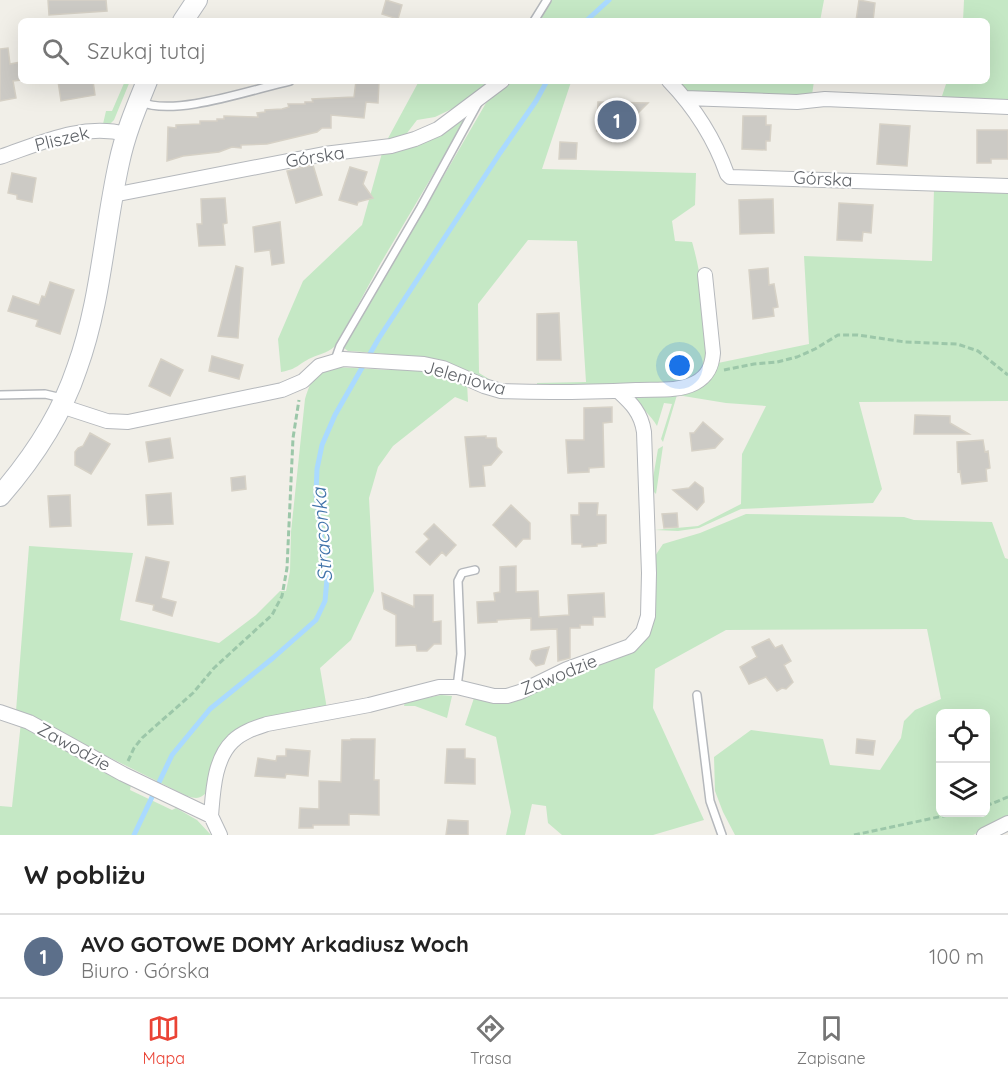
<!DOCTYPE html>
<html lang="pl">
<head>
<meta charset="utf-8">
<style>
  body { margin:0; font-family:Quicksand,sans-serif; background:#f6f6f6; color:#222 }
  .controls { position:absolute; right:18px; bottom:18px; display:grid; overflow:hidden; border-radius:9px; box-shadow:0 6px 24px #0002 }
  .controls button { width:54px; height:54px; display:grid; place-items:center; padding:0; border:0; border-bottom:2px solid #e0e0e0; background:#fff; color:#222; font:30px sans-serif }
  .you { position:absolute; left:680px; top:366px; width:21px; height:21px; margin:-15px; border:4px solid #fff; border-radius:50%; background:#1a73e8; box-shadow:0 0 0 9px #1a73e833 }
  .badge { display:grid; place-items:center; width:39px; height:39px; border-radius:50%; background:#ea4335; color:#fff; font-size:20px; font-weight:700 }
  .pin { position:absolute; translate:-50% -50%; border:3px solid #fff; box-shadow:0 2px 6px #0006 }
  .list { margin:0; padding:0; list-style:none }
  h2 { display:flex; justify-content:space-between; align-items:center; height:78px; margin:0; padding:0 24px; font-size:26px }
  h2 small { font-size:20px; font-weight:400; color:#767676 }
  .list li { display:grid; grid-template-columns:39px 1fr auto; gap:18px; align-items:center; box-sizing:border-box; height:84px; padding:0 24px; border-top:2px solid #e0e0e0 }
  .list b { display:block; font-size:22px; white-space:nowrap }
  .list p { margin:0; font-size:20px; white-space:nowrap; color:#767676 }
  .list em { font-size:20px; font-style:normal; color:#767676 }
  .icon { flex:none; width:33px; height:33px; fill:none; stroke:currentColor; stroke-width:2; stroke-linecap:round; stroke-linejoin:round }
  .map { position:relative; flex:none; width:1008px; height:835px; overflow:hidden }
  .search { position:absolute; background:#fff; box-shadow:0 6px 24px #0002; left:18px; right:18px; top:18px; height:66px; display:flex; align-items:center; gap:15px; box-sizing:border-box; padding:0 21px; border-radius:9px; color:#767676; font-size:22px }
  .sheet { height:162px; background:#fff }
  nav { display:flex; justify-content:space-around; align-items:center; box-sizing:border-box; height:84px; border-top:2px solid #e0e0e0; background:#fff; font-size:16px; color:#767676 }
  nav a { display:grid; justify-items:center; gap:3px }
  nav .on { color:#ea4335 }
  .map>svg:first-child { display:block }
</style>
</head>
<body>
<div class="map">
<svg width="1008" height="835" viewBox="0 0 1008 835">
  <rect width="100%" height="100%" fill="#f1efe8"/>
  <path fill="#c5e8c5" fill-rule="evenodd" d="M552 0H824L820 21H538Z
    M964 0H1008V103L941 99 947 81H987V21H963Z
    M125 81H130L114 120 110 124H103L106 111H112Z
    M419 81H489L460 105 435 117 417 120 404 137 386 142Z
    M512 81 571 82 542 169 696 173 695 205 672 221 675 241 692 242C699 264 713 342 707 363 702 378 687 382 673 384L537 387V383L586 382 577 241 528 240 478 304 479 373 499 385 523 384V386C490 392 474 372 445 364 413 356 381 353 348 351L344 348 486 103Z
    M675 81H814L812 95H701L687 91Z
    M465 116 467 117 379 266 337 344C329 353 322 353 311 358 298 364 298 369 281 372L278 339 303 281 362 225 382 153Z
    M934 189 1008 190V401L859 402 882 489 873 503 741 509 699 528 678 531 655 530 698 526 741 504 742 454 766 406 726 403 677 395 663 442 661 439 672 404 664 403 657 426C651 415 638 406 634 395L676 392 718 363 809 344 804 256 932 261Z
    M336 367 389 370 392 367 420 368 467 383 468 402 455 397 393 446 378 467 369 498 374 591 351 640 320 668 327 709 242 731 210 788C202 798 199 800 187 796L16 711 29 546 133 553 120 620 219 643 256 615 280 591H286L290 571 291 532 305 399C311 380 315 371 336 367Z
    M663 446 656 494 652 490V484L658 449Z
    M746 514 904 517 914 520 992 522 1005 558 1008 559V817L973 835H735L723 812 715 791 714 757 751 730 823 739 830 765 880 770 901 738 904 721 915 710 941 699 927 629 726 630 655 669 653 708 704 820 653 835H562L548 823 546 806 532 804 525 835H506L511 812 496 737 465 725 474 698 484 700 640 644 654 574 655 556 663 544 700 533ZM940 714H986V812H940Z
    M441 695 452 696 447 718 415 706H404L405 702Z
    M21 722 131 785 130 790 172 810 176 808 197 820 211 835H0V806L12 807Z"/>
  <g fill="none" stroke-linecap="round" stroke-linejoin="round">
    <path stroke="#aadaff" stroke-width="5" d="M586 21 609 0
      M134 835 172 755 210 709 273 658 316 620 325 601 327 579 316 494 317 469 322 445 335 415 379 338 500 153 536 101 547 81"/>
  </g>
  <path fill="#cccac5" stroke="#d6d1c6" stroke-width="1.5" d="M48 0H106L107 11 49 15Z
    M386 0 402 5 398 19 382 14Z
    M859 0 875 3 873 21H856Z
    M8 48 10 64 21 62V80L13 81 16 98 0 101V49Z
    M58 81H93L95 95 61 101Z
    M356 81H379L378 103 366 102 364 118 331 115V128H322L317 132 267 144 241 145V148L232 147 219 152 183 156 167 161 168 127 176 128V125L200 124V121H217V119H224V116L258 117 257 113 265 112V110L282 109 289 107 288 104H305V102H313L312 99 354 97Z
    M598 102 648 103 635 116V126L627 125V136L616 142 612 141 606 134V131H597Z
    M743 116H766V125H771L770 141H766V150L742 149Z
    M880 124 910 126 907 166 877 164Z
    M977 130H1008V159H991V163H977Z
    M560 142 577 143 576 159H559Z
    M313 165 322 195 296 203 287 171Z
    M350 167 367 172 363 184 373 198 358 202 357 205 339 200Z
    M12 173 36 178 32 202 17 199V195L8 193Z
    M225 198 227 223 223 224 225 245 199 246 197 224H202L201 199Z
    M773 199 774 233 740 234 739 200Z
    M839 203 873 205 871 233 863 232 862 241 837 240Z
    M280 222 284 263 272 265 270 250 255 252 253 227Z
    M236 266 243 268 238 338 218 336Z
    M768 268 769 285 774 284 778 307 773 308 774 316 753 319 749 270Z
    M50 282 74 290 60 334 36 326 38 320 8 311 13 296 39 305 42 296 45 297Z
    M559 313 561 360H537V314Z
    M212 356 243 365 239 379 209 371Z
    M161 359 183 370 170 396 149 386Z
    M612 407V422L603 423 604 467 589 468V472L568 473 566 440H584V408Z
    M915 415 950 416V423L969 434H914Z
    M703 422 723 439 715 448 692 451 690 433H694Z
    M90 433 110 444 91 474 75 465V452L78 448 83 446Z
    M486 436V438H496L497 447 502 452 491 465 483 466 485 486 470 487 465 437Z
    M170 438 173 458 149 462 146 442Z
    M983 440 985 452 988 451 990 468 986 469 987 481 962 484 960 471 958 472 957 442Z
    M245 476 246 489 232 491 231 478Z
    M695 482 703 488 704 502 697 510 673 490 689 488Z
    M171 493 173 524 148 525 146 495Z
    M70 495 71 526 50 527 48 496Z
    M579 503H598L597 515H606V543L597 544V546L582 547V544H572L571 515H579Z
    M511 505 530 523V539H523L516 547 493 525Z
    M677 513 678 527 664 528 662 514Z
    M434 524 456 545 446 556 442 552 430 565 416 552 429 539 424 534Z
    M146 557 169 562 161 598 176 602 172 616 153 610 154 605 136 601Z
    M516 566V592L538 591 539 617 569 615 568 595 604 593 605 617H593V625H580V628H570V658L558 661 557 629 531 630V618L497 620V622L478 623 477 602 495 601 494 593 500 592V567Z
    M382 593 414 607V595H433V622L441 621V644H434L427 651H417L416 645 396 646V615L384 609Z
    M769 639 775 648 782 645 791 661 784 665 793 682 786 689 782 688 777 691 766 677 749 684 740 667 757 657 752 647Z
    M549 647 544 664 536 666 530 659 532 651Z
    M351 739H375L374 780H379V815L349 814V825H313V828H299L300 808 319 809V781L341 782 342 740H351Z
    M857 739 875 741 873 755 856 753Z
    M286 749 310 751 308 776 286 774 285 778 255 776 258 758 276 761 277 756H286Z
    M447 749H465V758L475 759V784L445 783Z
    M448 820 468 821V835H446Z"/>
  <g fill="none" stroke-linecap="round" stroke-linejoin="round">
    <g stroke="#b5b8bc" stroke-width="10">
      <path id="lane" d="M534 21 547 0
        M141 102C175 117 253 89 290 81
        M335 360 340 346 421 207 478 103
        M0 395 45 394 62 398
        M457 687 461 654 458 581 462 573 475 570
        M697 695 710 801 722 835"/>
    </g>
    <g stroke="#b5b8bc" stroke-width="16">
      <path id="street" d="M669 81C694 107 715 140 727 174L730 177 1008 186
        M685 98 797 102 825 99 1008 107
        M0 157C41 143 82 123 126 134
        M113 195 324 154 391 146 415 139 438 129 502 81
        M61 406 107 421 128 422 282 390 303 381 319 366 343 359 424 364 443 368 484 386 501 391C545 393 591 392 636 390 655 389 678 392 695 383 708 376 712 366 713 353L705 275
        M0 712 29 722 123 774 211 816 220 835
        M211 816C213 792 214 759 233 741 242 732 255 728 267 724L369 705 439 687H457L494 696H507L520 692 567 669 630 646 643 632 648 616 649 573 644 432C641 412 631 403 618 391
        M984 835 1008 823"/>
    </g>
    <g stroke="#b6babf" stroke-width="22">
      <path id="secondary" d="M183 21 197 0
        M0 496C33 458 61 416 77 368 101 302 104 231 119 163 125 134 136 108 147 81"/>
    </g>
    <path stroke="#9cc7a9" stroke-width="3" stroke-dasharray="6 3" stroke-linecap="butt" d="M724 370 754 364 777 362 797 357 815 349 838 335H858L905 342 957 344 978 351 1008 375
      M128 761 134 748 142 738 193 693 214 668 272 615 282 596 287 568 293 438 299 400
      M986 806 1008 797
      M854 835 962 812"/>
    <use href="#lane" stroke="#fff" stroke-width="7"/>
    <use href="#street" stroke="#fff" stroke-width="14"/>
    <use href="#secondary" stroke="#fff" stroke-width="20"/>
  </g>
  <g text-anchor="middle" stroke-width="4.5" stroke-linejoin="round" paint-order="stroke">
    <g font-size="18" fill="#5f6368" stroke="#fff">
      <text transform="translate(62 139) rotate(-14)" y="6">Pliszek</text>
      <text transform="translate(315 157) rotate(-9)" y="6">Górska</text>
      <text transform="translate(823 179) rotate(3)" y="6">Górska</text>
      <text transform="translate(465 378) rotate(16)" y="6">Jeleniowa</text>
      <text transform="translate(559 675) rotate(-22)" y="6">Zawodzie</text>
      <text transform="translate(74 747) rotate(29)" y="6">Zawodzie</text>
    </g>
    <g font-size="20" font-style="italic" fill="#4174aa" stroke="#fff">
      <text transform="translate(322 535) rotate(-94)" y="7">Straconka</text>
    </g>
  </g>
</svg>
<div class="controls">
<button><svg class="icon" aria-label="locate" viewBox="0 0 24 24"><circle cx="12" cy="12" r="6"/><path d="M12 2v4M12 18v4M2 12h4M18 12h4"/></svg></button>
<button><svg class="icon" aria-label="layers" viewBox="0 0 24 24"><path d="M12 4l9 5-9 5-9-5zM3 14l9 5 9-5"/></svg></button>
</div>
<div class="you"></div>
<div class="pin badge" style="left:617px;top:120px;background:#5c6f8a">1</div>
<div class="search"><svg class="icon" aria-label="search" viewBox="0 0 24 24"><circle cx="10" cy="10" r="6"/><path d="M15 15l6 6"/></svg>Szukaj tutaj</div>
</div>
<section class="sheet">
<h2>W pobliżu<small></small></h2>
<ul class="list">
<li><span class="badge" style="background:#5c6f8a">1</span><div><b>AVO GOTOWE DOMY Arkadiusz Woch</b><p>Biuro · Górska</p></div><em>100 m</em></li>
</ul>
</section>
<nav>
<a class="on"><svg class="icon" aria-label="map" viewBox="0 0 24 24"><path d="M3 6l6-2 6 2 6-2v14l-6 2-6-2-6 2zM9 4v14M15 6v14"/></svg>Mapa</a>
<a><svg class="icon" aria-label="directions" viewBox="0 0 24 24"><path d="M12 3l9 9-9 9-9-9zM9 14v-3h6M13 9l2 2-2 2"/></svg>Trasa</a>
<a><svg class="icon" aria-label="saved" viewBox="0 0 24 24"><path d="M7 4h10v16l-5-4-5 4z"/></svg>Zapisane</a>
</nav>
</body>
</html>
